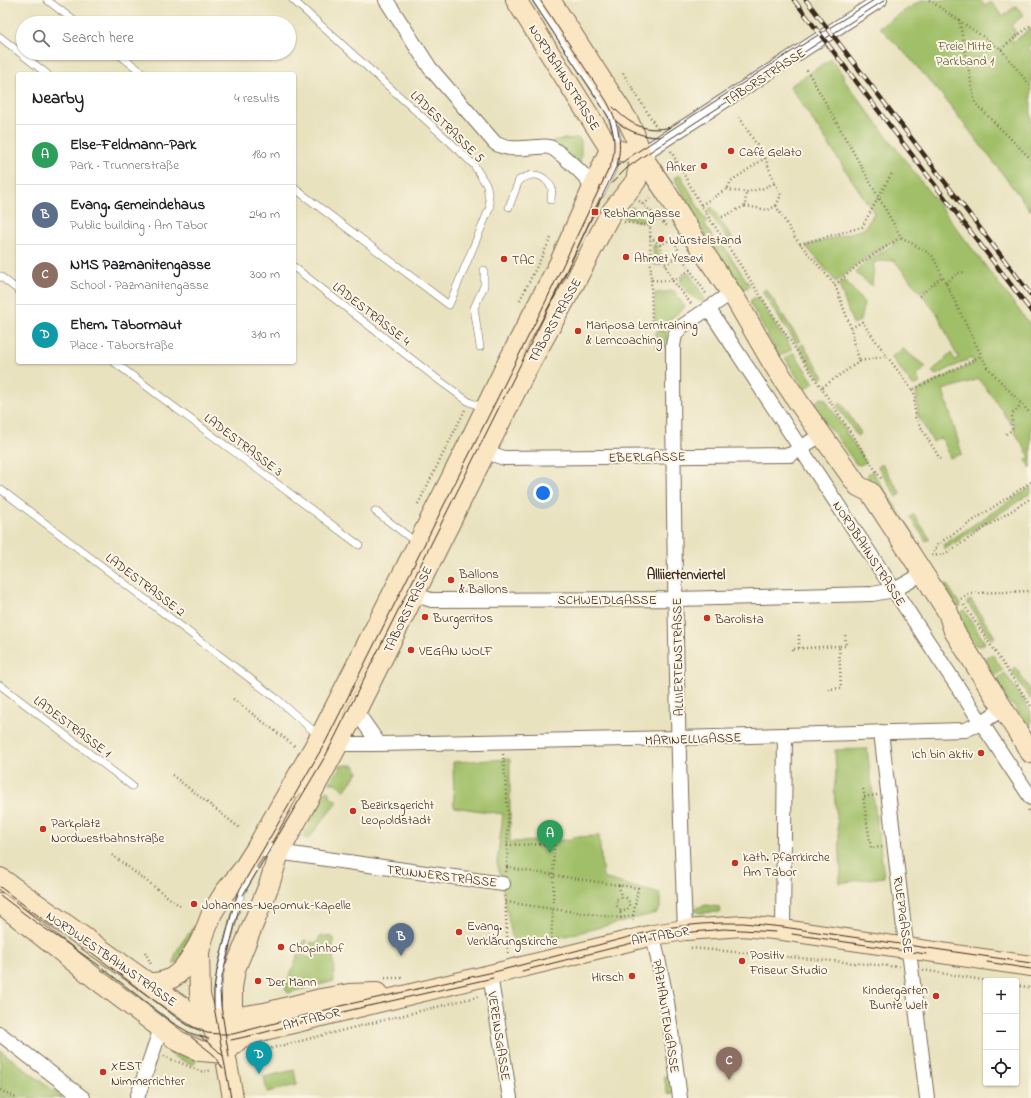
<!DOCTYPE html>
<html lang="en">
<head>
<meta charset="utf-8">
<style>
  body { margin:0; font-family:"Indie Flower",sans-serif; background:#f2f2f2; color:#202124 }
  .controls { position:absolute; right:12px; bottom:12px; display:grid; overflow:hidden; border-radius:4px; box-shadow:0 1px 3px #0004 }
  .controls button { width:36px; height:36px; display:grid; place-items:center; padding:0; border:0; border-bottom:1px solid #e0e0e0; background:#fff; color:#202124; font:20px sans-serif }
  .you { position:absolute; left:543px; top:493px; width:14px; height:14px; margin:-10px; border:3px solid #fff; border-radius:50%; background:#1a73e8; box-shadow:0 0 0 6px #1a73e833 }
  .badge { display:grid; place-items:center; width:26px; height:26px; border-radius:50%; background:#c8321e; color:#fff; font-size:13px; font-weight:700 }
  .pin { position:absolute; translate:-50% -33px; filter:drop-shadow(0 1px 2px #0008) }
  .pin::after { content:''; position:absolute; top:21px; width:14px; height:12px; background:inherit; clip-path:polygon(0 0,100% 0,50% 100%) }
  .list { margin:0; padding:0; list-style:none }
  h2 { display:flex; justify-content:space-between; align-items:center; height:52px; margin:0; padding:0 16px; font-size:17px }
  h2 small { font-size:13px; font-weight:400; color:#757577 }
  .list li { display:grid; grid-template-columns:26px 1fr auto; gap:12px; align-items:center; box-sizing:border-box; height:60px; padding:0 16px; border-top:1px solid #e0e0e0 }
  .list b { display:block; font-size:15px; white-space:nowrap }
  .list p { margin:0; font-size:13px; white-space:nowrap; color:#757577 }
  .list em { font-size:13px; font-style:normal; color:#757577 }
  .icon { flex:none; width:22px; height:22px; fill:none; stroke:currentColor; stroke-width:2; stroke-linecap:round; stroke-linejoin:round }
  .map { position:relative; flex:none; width:1031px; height:1098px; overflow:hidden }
  .search { position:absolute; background:#fff; box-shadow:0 1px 3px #0004; left:16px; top:16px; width:280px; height:44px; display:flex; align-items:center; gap:10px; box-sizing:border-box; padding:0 14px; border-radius:22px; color:#757577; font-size:15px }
  .panel { position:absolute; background:#fff; box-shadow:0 1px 3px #0004; left:16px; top:72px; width:280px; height:292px; border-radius:4px }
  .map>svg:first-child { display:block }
</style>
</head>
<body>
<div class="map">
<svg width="1031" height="1098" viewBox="0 0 1031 1098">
  <rect width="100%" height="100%" fill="#fcf5e5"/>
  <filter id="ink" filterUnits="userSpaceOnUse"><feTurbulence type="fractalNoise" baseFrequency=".025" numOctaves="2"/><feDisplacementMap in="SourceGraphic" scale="8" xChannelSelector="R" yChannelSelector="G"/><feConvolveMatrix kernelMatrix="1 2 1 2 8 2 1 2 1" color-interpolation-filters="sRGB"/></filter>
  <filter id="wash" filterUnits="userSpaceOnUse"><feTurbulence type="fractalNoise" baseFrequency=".012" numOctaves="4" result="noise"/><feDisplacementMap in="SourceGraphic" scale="16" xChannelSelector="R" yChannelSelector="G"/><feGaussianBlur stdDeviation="0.9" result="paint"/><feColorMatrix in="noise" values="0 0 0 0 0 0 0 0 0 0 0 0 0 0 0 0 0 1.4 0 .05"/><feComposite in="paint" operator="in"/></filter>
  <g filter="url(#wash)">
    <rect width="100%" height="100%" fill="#e9e2bf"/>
    <path fill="#a0bf68" stroke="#6e7443" d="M922 0H980L985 6 991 2 1003 16 1016 6 1024 15 1011 25 1017 34 1011 38 1013 42 1031 28V44L1028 47 1031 52V211L942 95 904 52 879 27Z
      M831 59 843 75 844 80 1031 326V468L1026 460 1030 457 1014 431V422L1011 418V425L1002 410 979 379 943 390 962 454 950 458 944 442 940 438 933 442 918 416 916 391 974 363 971 358 936 375 932 372 951 353 955 360 959 358 954 350 938 315 922 295 926 291 925 289 920 292 894 260 874 262 872 286 856 273 860 268 859 267 894 244 893 241 857 264 836 282 806 246 864 229 874 213 790 86Z
      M577 138 580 139 581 141V156L579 166 552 141 556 140Z
      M679 175 681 176 700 210 707 221 705 225 715 241 718 240 720 241 750 286 744 289 740 288 704 233 674 178Z
      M631 207 633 208 645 220V221L643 222 624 218 623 217Z
      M712 207 734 241 730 244 708 210Z
      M653 245 657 246 661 264 660 265H654Z
      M689 273 705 299 703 302C693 299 682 289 680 279Z
      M844 279 864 303 860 321 853 324 839 285Z
      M766 289 800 341 796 343 762 292Z
      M674 291 685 307 662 326 657 325 655 322V293Z
      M754 298H758L777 328 778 331H780L792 349 779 357 750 303 751 300Z
      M658 330 667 332 666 346 664 347H656L655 334Z
      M803 344 824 377 820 379 798 347Z
      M903 349 926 367 916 377 920 383 913 386 891 357Z
      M794 353 814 383 805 389 785 358Z
      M822 398 825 399 846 431V434L848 435 866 462 860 465 856 464 837 437 814 409V403Z
      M841 403 861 433 857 436 837 406Z
      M882 464 901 494 897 497 878 467Z
      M872 471 917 539 909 544 868 482V474Z
      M1031 487V493L945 549 943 545Z
      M914 514 930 539 926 541 910 517Z
      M947 585 961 606 953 611 939 590Z
      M971 600 995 637 991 639 967 602Z
      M964 610 985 643 980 646 975 645 956 615Z
      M992 654 1003 670 994 676 986 662 987 657Z
      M1015 667 1031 691V700L1011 670Z
      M1005 673 1031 712V731L1013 704 1010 705 996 680Z
      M867 749 884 877 839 883 841 872 839 836 834 792 836 774 835 750Z
      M510 759V842L570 840 573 837 599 836 603 878 660 894V908L656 913 518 948 514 946 497 863 503 814 454 807 453 762Z
      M346 765H355L358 772 344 791 336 783H330L340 766Z
      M327 789 331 798 338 801 308 839 304 838 303 836Z
      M706 905 719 907 720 912 699 913 693 909Z
      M196 924 198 925 188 951 174 965C173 949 188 936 196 924Z
      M320 936 333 937 334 981 288 993 285 988 304 940 307 941 302 955 311 958 314 949 309 947 311 942 317 944Z
      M172 1047 196 1060V1062L193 1065 173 1056 169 1052Z
      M0 1050 63 1098H0Z
      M294 1070 297 1085 267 1092 264 1077Z
      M671 1075 675 1093 668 1094 667 1092 664 1076Z"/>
  </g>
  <g filter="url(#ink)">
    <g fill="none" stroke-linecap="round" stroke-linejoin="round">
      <g stroke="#786a56" stroke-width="8">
        <path id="lane" d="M47 0 77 23
          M293 0 449 141 474 165 487 186 490 207 449 305 294 188
          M536 0C551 22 565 44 580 66 594 88 615 112 617 139 619 160 610 176 601 194
          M0 37 47 74
          M117 53 144 74
          M509 207 519 180C534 172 543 173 552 188L551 200
          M294 267 436 378 469 402 485 408
          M0 276 18 290
          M480 347 474 308 484 286V270
          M114 362 359 545
          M0 489 277 699 318 735
          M375 511 417 543
          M0 685 132 786
          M301 790 314 768
          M219 1017C214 990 222 965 228 939 232 923 236 907 242 892 245 884 250 877 254 870"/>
      </g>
      <g stroke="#786a56" stroke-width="16">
        <path id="street" d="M386 0 430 68 495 143C508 151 523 148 537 147 541 147 546 146 549 147 556 148 581 172 587 179L589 184 591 195
          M641 155 880 0
          M708 308 1031 798
          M477 449 504 458 790 455 822 434
          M405 591 431 600 676 599 872 594 894 590 912 580
          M356 711 379 744
          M881 732 905 936 910 959 927 1098
          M331 741 339 744H379L679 738 965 730 981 723 1002 709
          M256 849 503 884
          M685 930C677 735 673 540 673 346L675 335 681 327 731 293
          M783 930 785 735
          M653 935 667 1002 680 1098
          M490 975 510 1098
          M0 1034 83 1098
          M137 1098 161 1028"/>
      </g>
      <g stroke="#786a56" stroke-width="22">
        <path id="secondary" d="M516 0 610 149 641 155
          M550 0 628 121 634 133 641 155 666 192 694 238 736 300 772 362 799 403 858 486 870 492 904 544 948 612 954 631 1031 753
          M0 878 189 1012 199 1018 208 1019 232 1018 265 1013 321 999 349 994 377 993
          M0 903 96 979 178 1041 200 1051 225 1053
          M149 983C177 985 188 963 200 942
          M225 1053 232 1018V988L235 969 269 885 279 853 356 711 525 372 575 282 607 220 613 210 636 181 641 155
          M225 1053 240 1038 260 1031 653 935 685 930 743 926 783 930 1031 966
          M233 1098 225 1053 206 1014 200 996 199 952 203 937 212 913 225 892 242 871 256 849 320 737 468 445 507 364 560 262 610 149"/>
      </g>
      <path stroke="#786a56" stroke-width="2.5" stroke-dasharray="1 3" stroke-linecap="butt" d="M929 0 1001 49 1031 87
        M959 19 975 103 1031 159
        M1001 49 1031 25
        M807 70 901 237 932 255 987 367 1031 414
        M623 73 657 128
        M671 151 702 207 882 480
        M670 169 677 160
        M775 183 781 195 776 206
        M727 189 733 191 746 192
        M639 201 667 226
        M644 205 650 198
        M701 205 727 189 731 181 765 158
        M745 206 768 210 776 206 796 239 835 285 851 328 854 345 860 361 821 388
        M722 217 745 206 746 192 761 189 775 183 765 158 738 115
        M624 222 650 226 652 326 665 329
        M650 226 658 218
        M650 237 660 245 665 264
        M675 241 680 255 707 295
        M800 244 862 227 892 173
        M660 245 674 238
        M690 270 673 281 692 305
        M652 280 673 281 665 264 680 255
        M946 283 958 273 966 272
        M835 285 858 265 901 237
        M919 296 943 276
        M520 300 552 236
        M851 328 862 322 887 356
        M860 361 887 356 912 390 981 356
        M912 390 914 392 915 417 940 459
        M1006 434 1012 430V414L1022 405
        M418 504 465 410
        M932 556 938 544 1031 482
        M932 556 945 554 1031 498
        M961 599 970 593 1031 591
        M964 605 1031 706
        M799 635V648
        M792 651V649L839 646
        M829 690V689L841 688 839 646H846L845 633
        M233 699 296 747
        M503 754 508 813 507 868
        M172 775 241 829
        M863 789 865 797
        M877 795 863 797 871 848 882 847
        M1028 810 1031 815
        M507 845 554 844 553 909 621 918 633 915
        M112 855 180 906
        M506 872 507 868 638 888 632 923
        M619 885 621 897 616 900V905L620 910 621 918
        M505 896 508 953
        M506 902 553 909 551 943
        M620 911C626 912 629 908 630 903L626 898 621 897
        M691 948 899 967
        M145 952 151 964
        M923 970 989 981
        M385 978H404
        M1016 985 1031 988
        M248 1054 480 996
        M164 1056 202 1072 212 1070
        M0 1090 16 1098"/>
      <use href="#lane" stroke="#fff" stroke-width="7"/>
      <use href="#street" stroke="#fff" stroke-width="14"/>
      <use href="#secondary" stroke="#fbe6c4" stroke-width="20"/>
      <path stroke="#3b2a1e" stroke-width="1" d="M613 107C630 125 646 133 671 127
        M616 121C629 132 643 137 660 137
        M616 167 634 154 783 57 874 0
        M612 183 627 168 642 157 885 0
        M0 887 44 920 87 949 177 1018 189 1026 207 1033 219 1034H233L345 1005 498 971 652 931 673 927 701 924 722 923H743L783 927 1031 963
        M0 895 34 921 97 964 173 1023 190 1033 209 1039
        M243 895 326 755 548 309 617 165C623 141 618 121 606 100L540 0
        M792 934 926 954
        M987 962 1031 969
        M522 971 636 942 683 933 724 929 776 932
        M191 1037 213 1054 223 1069
        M202 1038 215 1048 223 1056
        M231 1040 254 1035 351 1010 493 978
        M229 1057 221 1006 220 991 222 977 239 908
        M231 1098 214 1007V990L217 970 234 904 240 889 325 743 545 303 612 162C616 145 614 131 608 116L532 0"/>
      <g stroke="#3b2a1e" stroke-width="4.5">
        <path id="rail" d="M794 0 1031 311
          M806 0 1031 295"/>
      </g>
      <use href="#rail" stroke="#fcf5e5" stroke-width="3" stroke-dasharray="9" stroke-linecap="butt"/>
    </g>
  </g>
  <g fill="#c8321e" stroke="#fcf5e5" stroke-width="1.5">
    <circle cx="731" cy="151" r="4"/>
    <circle cx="704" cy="166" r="4"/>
    <rect x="591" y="208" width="8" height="8" rx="2"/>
    <circle cx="661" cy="239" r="4"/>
    <circle cx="626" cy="257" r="4"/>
    <circle cx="504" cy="259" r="4"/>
    <circle cx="578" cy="331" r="4"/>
    <circle cx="451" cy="580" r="4"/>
    <circle cx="425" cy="617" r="4"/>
    <circle cx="707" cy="618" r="4"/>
    <circle cx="411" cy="650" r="4"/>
    <circle cx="981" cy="753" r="4"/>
    <circle cx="353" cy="811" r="4"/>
    <circle cx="43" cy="829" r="4"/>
    <circle cx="735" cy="863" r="4"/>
    <circle cx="194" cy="904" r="4"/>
    <circle cx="459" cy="932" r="4"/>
    <circle cx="281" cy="947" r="4"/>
    <circle cx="742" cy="961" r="4"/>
    <circle cx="632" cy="976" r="4"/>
    <circle cx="258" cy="981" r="4"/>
    <circle cx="936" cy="996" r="4"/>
    <circle cx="103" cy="1072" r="4"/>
  </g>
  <g text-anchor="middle" stroke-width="4" stroke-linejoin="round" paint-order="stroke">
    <g font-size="13" fill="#595734" stroke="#fcf5e5">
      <text x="965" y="50">Freie Mitte<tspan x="965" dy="15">Parkband 1</tspan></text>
    </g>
    <g font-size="13" fill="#3b2a1e" stroke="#fcf5e5">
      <text transform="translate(764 76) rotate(-33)" y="5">TABORSTRASSE</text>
      <text transform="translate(565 77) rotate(58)" y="5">NORDBAHNSTRASSE</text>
      <text transform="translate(448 126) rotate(44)" y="5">LADESTRASSE 5</text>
      <text transform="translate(372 313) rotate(38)" y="5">LADESTRASSE 4</text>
      <text transform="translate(554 320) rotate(-61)" y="5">TABORSTRASSE</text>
      <text transform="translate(244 444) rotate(37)" y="5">LADESTRASSE 3</text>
      <text transform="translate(647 456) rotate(-1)" y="5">EBERLGASSE</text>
      <text transform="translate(870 553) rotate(57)" y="5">NORDBAHNSTRASSE</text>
      <text transform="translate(146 584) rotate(37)" y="5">LADESTRASSE 2</text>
      <text x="607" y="604">SCHWEIDLGASSE</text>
      <text transform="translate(407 609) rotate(-64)" y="5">TABORSTRASSE</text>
      <text transform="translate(677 657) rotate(-91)" y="5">ALLIIERTENSTRASSE</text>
      <text transform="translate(73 726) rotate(37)" y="5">LADESTRASSE 1</text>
      <text transform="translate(693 738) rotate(-2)" y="5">MARINELLIGASSE</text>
      <text transform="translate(442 875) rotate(7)" y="5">TRUNNERSTRASSE</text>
      <text transform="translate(904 915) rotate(82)" y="5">RUEPPGASSE</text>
      <text transform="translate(660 935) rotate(-10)" y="5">AM TABOR</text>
      <text transform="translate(112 958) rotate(35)" y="5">NORDWESTBAHNSTRASSE</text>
      <text transform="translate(667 1016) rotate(81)" y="5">PAZMANITENGASSE</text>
      <text transform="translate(311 1018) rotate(-14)" y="5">AM TABOR</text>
      <text transform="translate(500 1036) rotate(81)" y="5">VEREINSGASSE</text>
    </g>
    <g font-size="13" fill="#3b2a1e" stroke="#fcf5e5" text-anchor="start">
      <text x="739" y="156">Café Gelato</text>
      <text x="696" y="171" text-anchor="end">Anker</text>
      <text x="603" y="217">Rebhanngasse</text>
      <text x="669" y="244">Würstelstand</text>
      <text x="634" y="262">Ahmet Yesevi</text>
      <text x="512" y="264">TAC</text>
      <text x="586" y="329">Mariposa Lerntraining<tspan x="586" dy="15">&amp; Lerncoaching</tspan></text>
      <text x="459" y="578">Ballons<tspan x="459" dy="15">&amp; Ballons</tspan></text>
      <text x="433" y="622">Burgerritos</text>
      <text x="715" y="623">Barolista</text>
      <text x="419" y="655">VEGAN WOLF</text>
      <text x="973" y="758" text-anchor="end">Ich bin aktiv</text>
      <text x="361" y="809">Bezirksgericht<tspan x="361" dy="15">Leopoldstadt</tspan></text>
      <text x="51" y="827">Parkplatz<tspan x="51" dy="15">Nordwestbahnstraße</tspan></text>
      <text x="743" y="861">kath. Pfarrkirche<tspan x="743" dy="15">Am Tabor</tspan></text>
      <text x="202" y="909">Johannes-Nepomuk-Kapelle</text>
      <text x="467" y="930">Evang.<tspan x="467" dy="15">Verklärungskirche</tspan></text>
      <text x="289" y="952">Chopinhof</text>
      <text x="750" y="959">Positiv<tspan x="750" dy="15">Friseur Studio</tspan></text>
      <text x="624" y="981" text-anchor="end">Hirsch</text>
      <text x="266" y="986">Der Mann</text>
      <text x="928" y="994" text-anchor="end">Kindergarten<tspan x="928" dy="15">Bunte Welt</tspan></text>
      <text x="111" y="1070">XEST<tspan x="111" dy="15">Nimmerrichter</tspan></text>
    </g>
    <g font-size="14" font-weight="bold" fill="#3b2a1e" stroke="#fcf5e5">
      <text x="686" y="579">Alliiertenviertel</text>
    </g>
  </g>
</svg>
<div class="controls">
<button>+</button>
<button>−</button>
<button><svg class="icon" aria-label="locate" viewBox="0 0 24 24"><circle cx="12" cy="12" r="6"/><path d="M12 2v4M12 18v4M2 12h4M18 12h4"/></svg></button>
</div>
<div class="you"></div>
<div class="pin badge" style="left:550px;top:853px;background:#2e9e5b">A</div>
<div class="pin badge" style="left:401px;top:956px;background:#5c6f8a">B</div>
<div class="pin badge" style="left:729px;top:1080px;background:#8d6e63">C</div>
<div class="pin badge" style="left:259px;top:1074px;background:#0f9aa8">D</div>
<div class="search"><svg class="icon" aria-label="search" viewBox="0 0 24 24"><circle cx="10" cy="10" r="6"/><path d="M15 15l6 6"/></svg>Search here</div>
<section class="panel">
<h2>Nearby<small>4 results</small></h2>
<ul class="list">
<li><span class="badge" style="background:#2e9e5b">A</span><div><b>Else-Feldmann-Park</b><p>Park · Trunnerstraße</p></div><em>180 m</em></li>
<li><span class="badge" style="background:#5c6f8a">B</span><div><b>Evang. Gemeindehaus</b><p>Public building · Am Tabor</p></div><em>240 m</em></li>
<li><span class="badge" style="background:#8d6e63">C</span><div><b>NMS Pazmanitengasse</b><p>School · Pazmanitengasse</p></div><em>300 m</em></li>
<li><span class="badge" style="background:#0f9aa8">D</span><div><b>Ehem. Tabormaut</b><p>Place · Taborstraße</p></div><em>310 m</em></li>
</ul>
</section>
</div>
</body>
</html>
